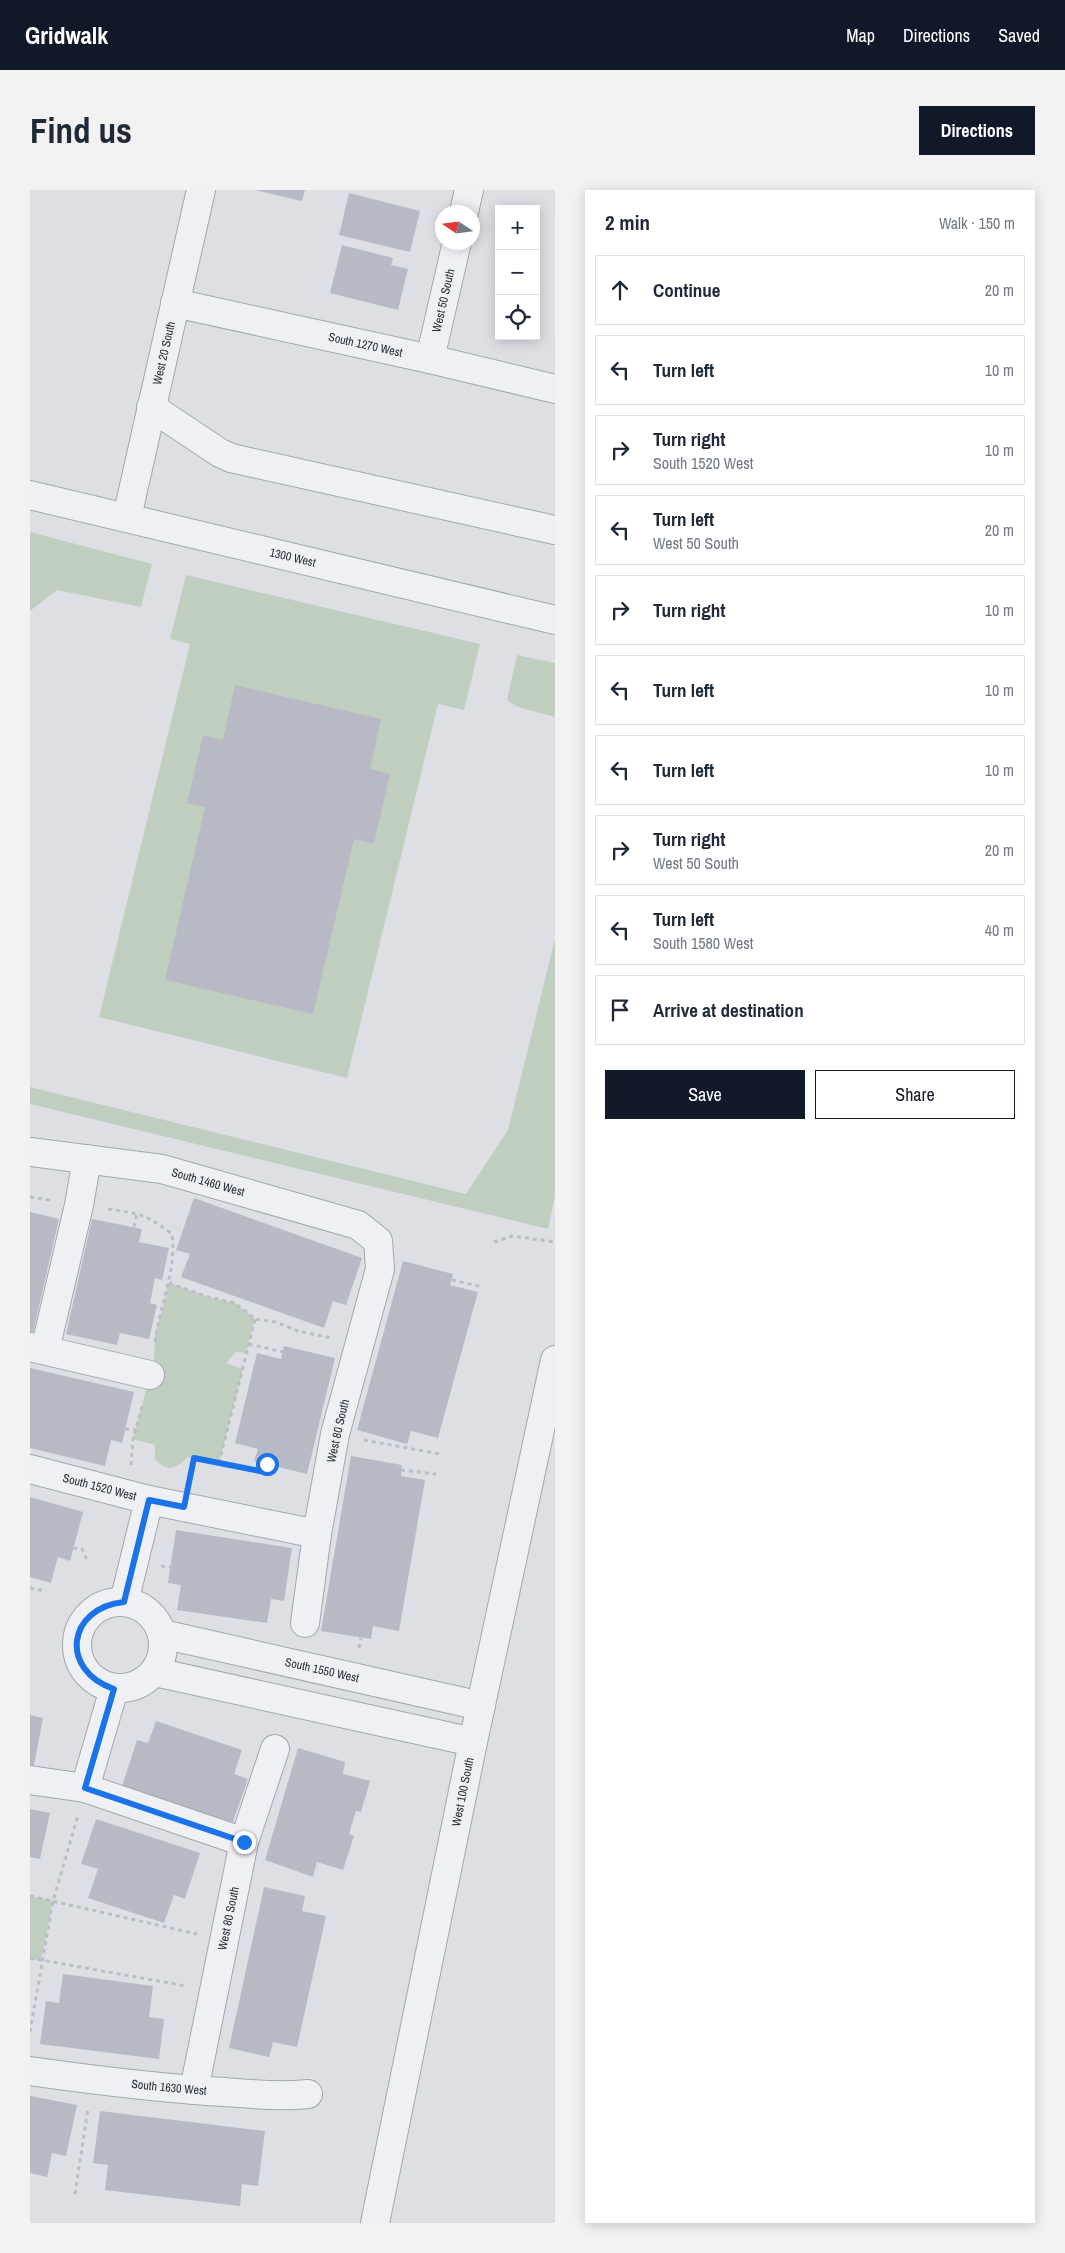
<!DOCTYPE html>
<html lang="en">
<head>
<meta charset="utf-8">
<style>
  body { margin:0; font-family:"Archivo Narrow",sans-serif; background:#f2f2f3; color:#1f2937 }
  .controls { position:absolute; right:15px; top:15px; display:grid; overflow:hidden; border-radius:0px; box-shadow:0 2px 12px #0003 }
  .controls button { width:45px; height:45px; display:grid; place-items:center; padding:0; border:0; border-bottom:1px solid #e0e1e3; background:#fff; color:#1f2937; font:25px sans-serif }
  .compass { position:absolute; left:405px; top:15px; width:45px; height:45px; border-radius:50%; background:#fff; box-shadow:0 2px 12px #0003; rotate:283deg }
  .stop { position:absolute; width:15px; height:15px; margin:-11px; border:4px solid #1a73e8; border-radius:50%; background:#fff }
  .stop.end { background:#1a73e8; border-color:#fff; box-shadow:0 1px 5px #0008 }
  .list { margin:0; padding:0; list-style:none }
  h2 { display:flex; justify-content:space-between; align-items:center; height:65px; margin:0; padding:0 20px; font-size:21px }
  h2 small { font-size:16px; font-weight:400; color:#747a83 }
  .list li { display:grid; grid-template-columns:32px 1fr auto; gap:15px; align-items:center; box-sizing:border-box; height:70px; margin:0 10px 10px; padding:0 10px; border:1px solid #e0e1e3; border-radius:0px }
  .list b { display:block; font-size:19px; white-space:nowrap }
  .list p { margin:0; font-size:16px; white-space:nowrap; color:#747a83 }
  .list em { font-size:16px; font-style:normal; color:#747a83 }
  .actions { display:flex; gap:10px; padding:15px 20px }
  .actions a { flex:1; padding:11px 0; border:1px solid #111827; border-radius:0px; text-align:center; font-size:18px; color:#111827 }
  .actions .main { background:#111827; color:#fff }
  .icon { flex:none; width:28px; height:28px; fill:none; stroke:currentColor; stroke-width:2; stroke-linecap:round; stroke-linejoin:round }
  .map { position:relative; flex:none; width:525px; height:2033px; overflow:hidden; border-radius:0px }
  header { display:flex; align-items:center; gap:30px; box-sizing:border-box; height:70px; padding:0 25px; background:#111827; color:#fff }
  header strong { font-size:24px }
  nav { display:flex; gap:28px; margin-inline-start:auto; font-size:18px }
  .intro { display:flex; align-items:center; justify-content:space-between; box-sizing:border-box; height:120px; padding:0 30px }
  h1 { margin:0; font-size:35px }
  .button { padding:12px 22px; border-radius:0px; background:#111827; color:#fff; font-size:18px; font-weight:700 }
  main { display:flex; gap:30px; padding:0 30px }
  aside { flex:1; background:#fff; border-radius:0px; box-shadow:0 2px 12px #0003 }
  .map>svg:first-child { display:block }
</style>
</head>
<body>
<header>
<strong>Gridwalk</strong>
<nav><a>Map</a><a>Directions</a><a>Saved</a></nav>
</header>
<div class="intro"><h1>Find us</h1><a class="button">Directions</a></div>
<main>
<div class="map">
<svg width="525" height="2033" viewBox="0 0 525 2033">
  <rect width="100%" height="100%" fill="#dddfe5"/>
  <path fill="#c0cebf" d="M0 342 122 374 111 417 27 400 0 421Z
    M156 385 450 454 434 520 408 514 317 888 69 827 160 454 140 449Z
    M487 465 525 473V527L488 517 477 510Z
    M525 749V1006L518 1039 0 914V897L436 1004 478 940Z
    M139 1093 178 1107 205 1113 225 1129 216 1163 206 1162 196 1173 213 1179 189 1273 158 1267C145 1278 139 1284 125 1269V1255L103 1249 124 1170 125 1145Z
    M0 1706 23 1711 11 1771 0 1768Z"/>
  <path fill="#b7bac4" d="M225 0H275L272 11Z
    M319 3 390 21 380 62 309 45Z
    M312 55 363 68 361 75 378 79 368 120 300 103Z
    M205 495 351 529 340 579 360 584 344 654 324 649 283 824 135 790 175 617 157 613 173 545 193 550Z
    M164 1008 332 1068 316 1115 303 1111 294 1138 151 1087 160 1064 146 1060Z
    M0 1022 29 1029 3 1142H0Z
    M62 1029 112 1039 109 1052 139 1058 132 1090 125 1088 120 1113 127 1115 119 1149 90 1143 87 1155 36 1144Z
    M373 1071 423 1084 420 1095 448 1102 408 1248 381 1241 377 1254 327 1240Z
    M254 1156 305 1168 277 1284 224 1271 228 1259 205 1253 227 1163 251 1169Z
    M0 1178 104 1202 92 1253 81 1250 75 1276 0 1258Z
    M321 1266 372 1275 371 1286 395 1290 369 1441 343 1436 341 1449 291 1441Z
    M0 1307 53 1322 40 1371 28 1367 21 1393 0 1387Z
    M146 1340 262 1358 254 1411 241 1409 237 1433 147 1420 151 1395 138 1393Z
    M0 1525 13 1528 3 1580 0 1579Z
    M126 1531 212 1560 204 1584 218 1589 201 1637 91 1599 107 1550 118 1553Z
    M268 1558 315 1572 313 1584 340 1591 331 1622 326 1621 319 1644 324 1646 313 1680 287 1672 283 1687 235 1670Z
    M0 1619 20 1623 10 1669 0 1667Z
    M66 1629 170 1663 155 1709 144 1705 134 1733 58 1708 68 1679 51 1674Z
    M234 1697 275 1706 272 1721 296 1726 267 1857 243 1852 239 1867 199 1858Z
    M33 1784 123 1796 119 1827 134 1829 129 1869 10 1854 16 1811 29 1813Z
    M0 1906 47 1915 36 1966 22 1963 17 1987 0 1983Z
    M70 1921 235 1941 228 1996 212 1994 210 2016 75 2000 78 1975 63 1973Z"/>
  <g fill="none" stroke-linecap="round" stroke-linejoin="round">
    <g stroke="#a3a6ae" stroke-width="30">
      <g id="minor">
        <path d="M434 22 439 0"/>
        <path id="s1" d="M145 113 400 169 525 199"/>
        <path id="s2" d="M400 169 427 52"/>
        <path d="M121 217 190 263 201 268 525 340"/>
        <path id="s3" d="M0 305 525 430"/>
        <path id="s4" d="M97 327 171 0"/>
        <path id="s5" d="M0 962 132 979 328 1035 348 1051 350 1079 305 1244 287 1344 275 1433"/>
        <path d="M0 1157 120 1185"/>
        <path d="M15 1160 49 1015 57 969"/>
        <path id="s6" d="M0 1279 119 1310 287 1344"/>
        <circle cx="90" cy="1455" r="43"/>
        <path d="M94 1412 119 1310"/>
        <path id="s7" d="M132 1444 451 1516"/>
        <path d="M125 1482 443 1552"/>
        <path d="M0 1590 55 1598 214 1652"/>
        <path d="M55 1598 84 1499"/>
        <path id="s8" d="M0 1881C64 1890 129 1898 194 1902 222 1904 250 1907 278 1904"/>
        <path id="s9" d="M164 1900 214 1652 245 1559"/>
        <path id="s10" d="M345 2033 443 1552 525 1170"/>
      </g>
    </g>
    <path stroke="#bbbdc4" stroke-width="3" stroke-dasharray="4 4" stroke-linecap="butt" d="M0 1007 20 1010
      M78 1019C111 1024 115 1024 142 1044 147 1082 128 1118 125 1155
      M104 1037 107 1023
      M464 1052 482 1046 525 1052
      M422 1090 453 1097
      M139 1093 178 1107 205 1113 225 1129 246 1132 268 1141 302 1148
      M219 1154 253 1162
      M95 1239 106 1240
      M334 1250 410 1264
      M189 1273 225 1129
      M101 1275 103 1249 113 1213
      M371 1280 406 1284
      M159 1288 164 1268 235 1282 237 1274
      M43 1358 52 1359 57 1370
      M131 1376 141 1377
      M0 1398 14 1401
      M329 1458 331 1448
      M0 1706 167 1744
      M0 1768 156 1796
      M0 1842 23 1711 48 1625
      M45 2004 58 1919"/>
    <use href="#minor" stroke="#eff0f4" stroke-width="28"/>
  </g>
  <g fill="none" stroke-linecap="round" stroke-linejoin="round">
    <path stroke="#1a73e8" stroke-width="6" d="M214 1652 55 1598 84 1499C29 1480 37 1418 94 1412L119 1310 154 1317 164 1268 235 1282 237 1274"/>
  </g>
  <g text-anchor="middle" stroke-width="4" stroke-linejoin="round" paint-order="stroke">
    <g font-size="12" fill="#282c3a" stroke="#eceef3">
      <text dy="4" stroke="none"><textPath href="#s2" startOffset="60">West 50 South</textPath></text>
      <text dy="4" stroke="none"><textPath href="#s1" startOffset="195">South 1270 West</textPath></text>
      <text dy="4" stroke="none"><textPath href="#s4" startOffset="168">West 20 South</textPath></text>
      <text dy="4" stroke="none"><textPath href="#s3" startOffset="270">1300 West</textPath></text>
      <text dy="4" stroke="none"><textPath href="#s5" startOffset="181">South 1460 West</textPath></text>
      <text transform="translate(308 1241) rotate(-77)" y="4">West 80 South</text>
      <text dy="4" stroke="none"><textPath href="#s6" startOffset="72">South 1520 West</textPath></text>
      <text dy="4" stroke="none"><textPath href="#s7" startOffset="164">South 1550 West</textPath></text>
      <text dy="4" stroke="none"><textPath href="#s10" startOffset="440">West 100 South</textPath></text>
      <text dy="4" stroke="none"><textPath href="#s9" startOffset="175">West 80 South</textPath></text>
      <text dy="4" stroke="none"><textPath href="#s8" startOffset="140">South 1630 West</textPath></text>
    </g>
  </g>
</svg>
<div class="controls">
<button>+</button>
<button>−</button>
<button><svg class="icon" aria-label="locate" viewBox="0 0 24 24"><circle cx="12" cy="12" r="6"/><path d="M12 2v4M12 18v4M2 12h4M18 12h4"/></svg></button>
</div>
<svg class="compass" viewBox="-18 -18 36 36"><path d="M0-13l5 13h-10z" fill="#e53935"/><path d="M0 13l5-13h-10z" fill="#747a83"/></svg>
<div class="stop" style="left:237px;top:1274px"></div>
<div class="stop end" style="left:214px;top:1652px"></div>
</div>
<aside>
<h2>2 min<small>Walk · 150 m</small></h2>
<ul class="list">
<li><svg class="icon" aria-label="ahead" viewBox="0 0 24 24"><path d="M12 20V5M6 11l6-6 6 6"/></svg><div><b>Continue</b></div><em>20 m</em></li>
<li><svg class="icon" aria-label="left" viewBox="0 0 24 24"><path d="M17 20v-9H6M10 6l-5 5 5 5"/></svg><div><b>Turn left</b></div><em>10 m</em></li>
<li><svg class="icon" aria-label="right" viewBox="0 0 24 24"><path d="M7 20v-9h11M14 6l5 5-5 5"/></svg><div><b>Turn right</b><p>South 1520 West</p></div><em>10 m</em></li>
<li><svg class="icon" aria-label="left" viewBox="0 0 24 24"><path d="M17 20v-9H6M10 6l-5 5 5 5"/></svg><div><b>Turn left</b><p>West 50 South</p></div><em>20 m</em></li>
<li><svg class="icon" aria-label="right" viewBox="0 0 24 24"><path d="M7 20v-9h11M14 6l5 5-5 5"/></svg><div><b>Turn right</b></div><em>10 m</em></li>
<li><svg class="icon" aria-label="left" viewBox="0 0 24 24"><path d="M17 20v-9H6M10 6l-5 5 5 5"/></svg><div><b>Turn left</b></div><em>10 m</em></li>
<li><svg class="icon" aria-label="left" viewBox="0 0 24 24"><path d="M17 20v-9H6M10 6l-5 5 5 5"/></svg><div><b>Turn left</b></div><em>10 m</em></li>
<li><svg class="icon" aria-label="right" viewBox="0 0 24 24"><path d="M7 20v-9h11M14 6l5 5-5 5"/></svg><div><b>Turn right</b><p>West 50 South</p></div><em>20 m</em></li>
<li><svg class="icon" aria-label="left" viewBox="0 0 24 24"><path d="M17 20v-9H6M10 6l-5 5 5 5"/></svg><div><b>Turn left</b><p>South 1580 West</p></div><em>40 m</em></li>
<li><svg class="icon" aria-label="arrive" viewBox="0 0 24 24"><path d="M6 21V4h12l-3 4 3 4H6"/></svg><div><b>Arrive at destination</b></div></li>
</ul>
<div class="actions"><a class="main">Save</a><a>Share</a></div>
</aside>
</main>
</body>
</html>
